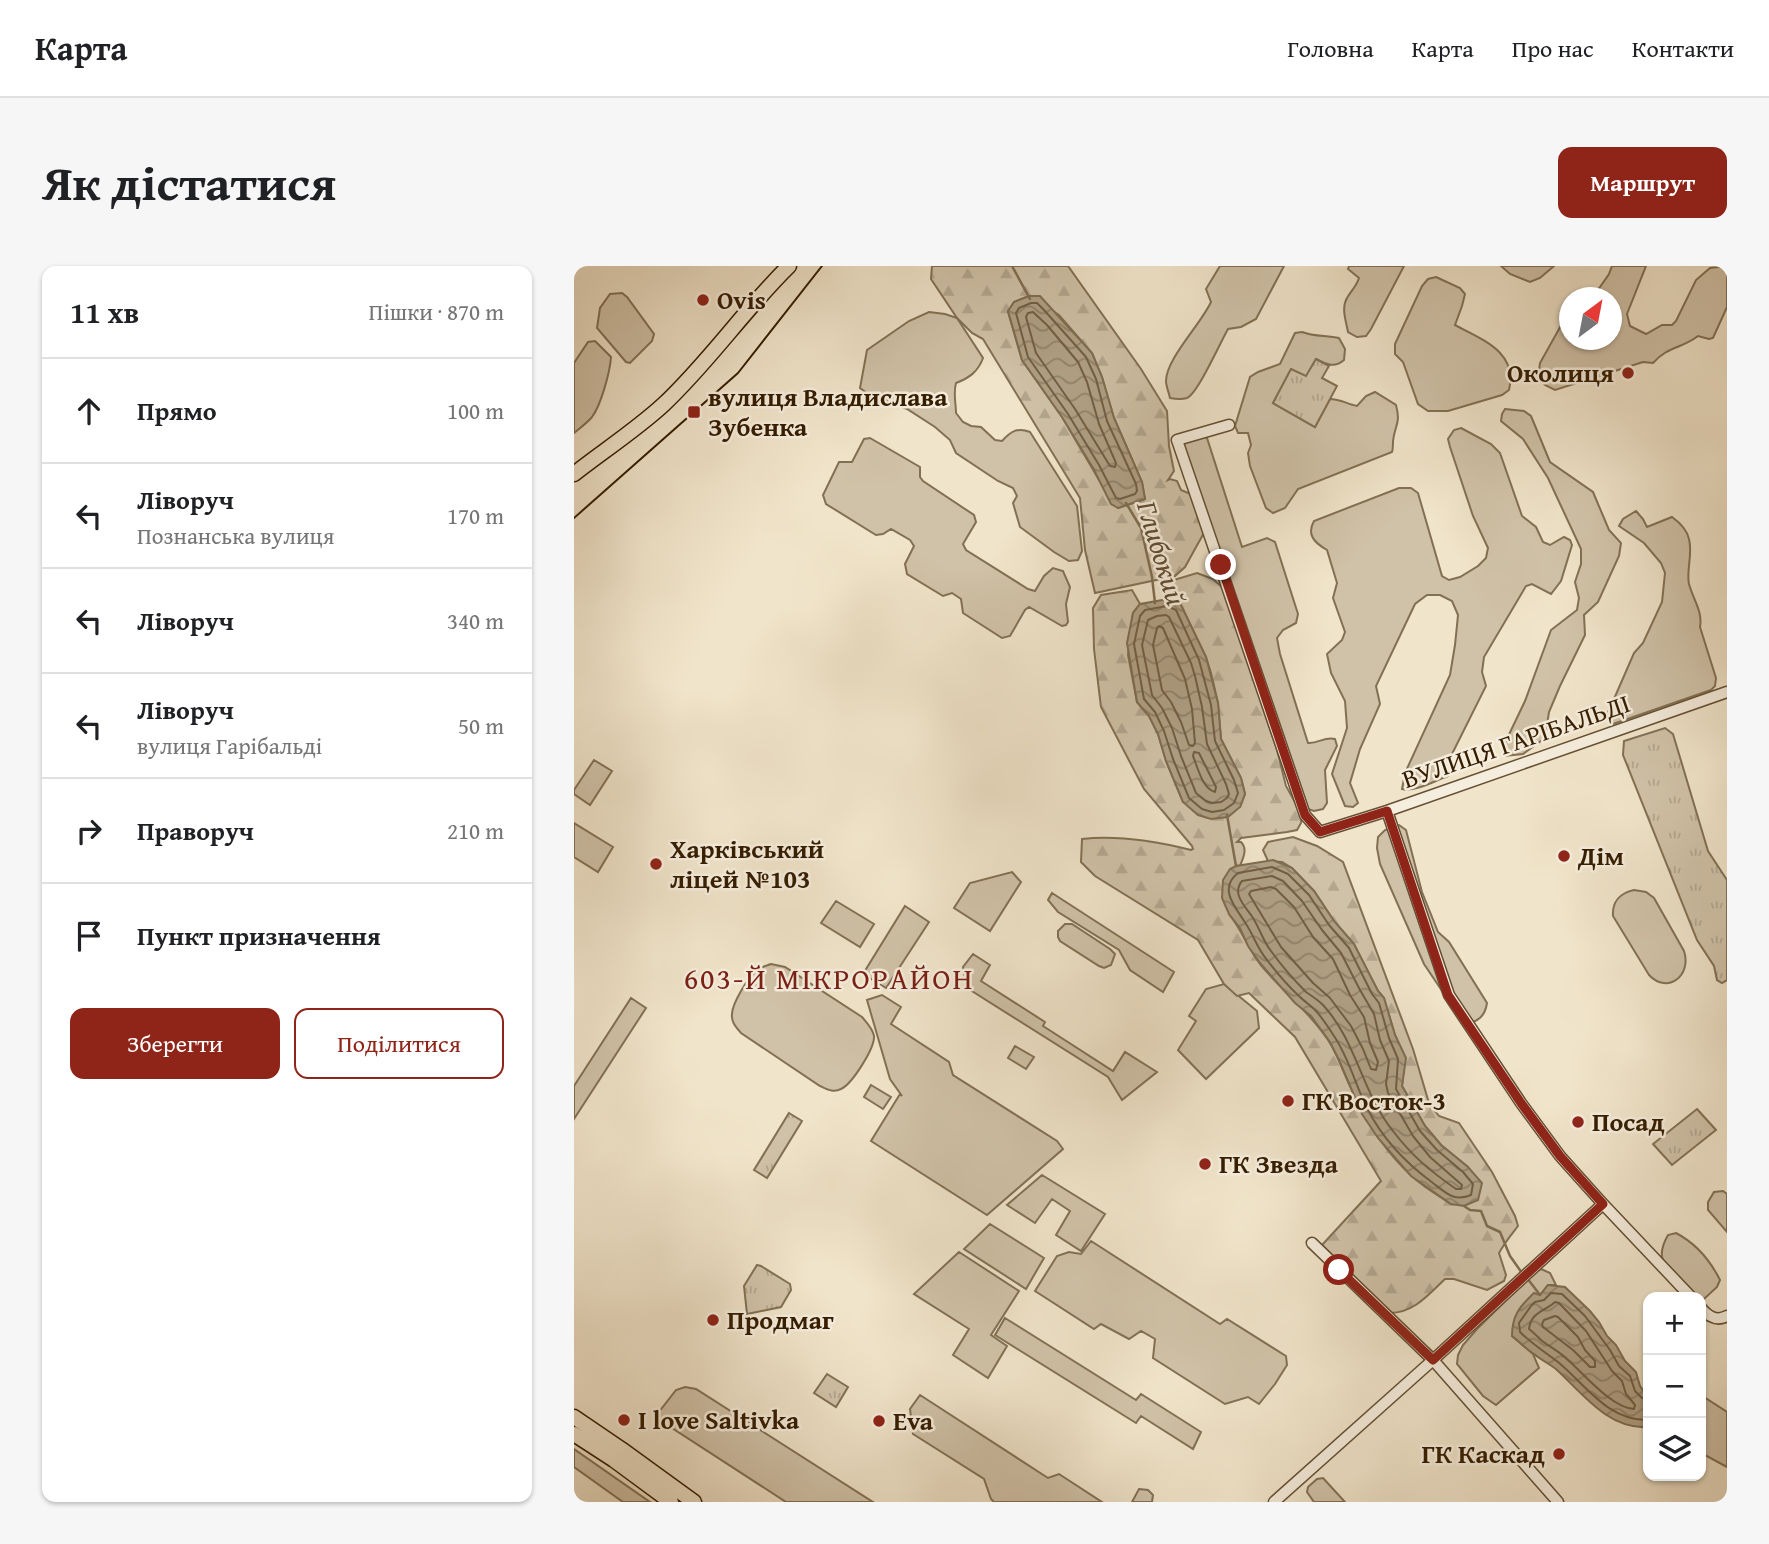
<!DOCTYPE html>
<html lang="uk">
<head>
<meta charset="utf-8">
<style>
  body { margin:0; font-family:"Gentium Book Plus",serif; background:#f6f6f6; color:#202124 }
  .controls { position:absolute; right:21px; bottom:21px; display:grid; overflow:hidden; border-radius:14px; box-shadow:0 2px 5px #0004 }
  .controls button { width:63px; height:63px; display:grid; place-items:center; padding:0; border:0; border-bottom:2px solid #e0e0e0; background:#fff; color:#202124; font:35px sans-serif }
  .compass { position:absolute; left:985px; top:21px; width:63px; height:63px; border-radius:50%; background:#fff; box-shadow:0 2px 5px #0004; rotate:32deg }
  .stop { position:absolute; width:21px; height:21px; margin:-16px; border:5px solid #8f2418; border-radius:50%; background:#fff }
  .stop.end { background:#8f2418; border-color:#fff; box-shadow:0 2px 7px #0008 }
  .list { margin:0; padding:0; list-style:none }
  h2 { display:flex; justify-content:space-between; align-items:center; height:91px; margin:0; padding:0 28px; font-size:30px }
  h2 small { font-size:23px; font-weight:400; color:#757577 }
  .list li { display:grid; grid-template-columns:46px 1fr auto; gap:21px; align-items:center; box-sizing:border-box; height:105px; padding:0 28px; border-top:2px solid #e0e0e0 }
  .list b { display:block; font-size:26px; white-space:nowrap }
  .list p { margin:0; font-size:23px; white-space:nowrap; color:#757577 }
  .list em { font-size:23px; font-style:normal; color:#757577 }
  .actions { display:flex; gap:14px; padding:21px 28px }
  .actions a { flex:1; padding:16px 0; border:2px solid #8f2418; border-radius:14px; text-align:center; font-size:24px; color:#8f2418 }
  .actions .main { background:#8f2418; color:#fff }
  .icon { flex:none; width:38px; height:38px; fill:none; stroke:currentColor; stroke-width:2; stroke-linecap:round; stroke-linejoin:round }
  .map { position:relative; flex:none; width:1153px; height:1236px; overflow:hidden; border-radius:14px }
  header { display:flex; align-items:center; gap:42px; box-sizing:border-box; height:98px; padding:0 35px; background:#fff; border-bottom:2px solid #e0e0e0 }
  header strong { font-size:33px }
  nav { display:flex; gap:38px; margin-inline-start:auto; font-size:24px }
  .intro { display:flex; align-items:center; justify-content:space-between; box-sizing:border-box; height:168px; padding:0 42px }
  h1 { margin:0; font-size:49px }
  .button { padding:18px 32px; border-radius:14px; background:#8f2418; color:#fff; font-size:24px; font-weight:700 }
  main { display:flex; gap:42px; padding:0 42px }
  aside { flex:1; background:#fff; border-radius:14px; box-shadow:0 2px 5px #0004 }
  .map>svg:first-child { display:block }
</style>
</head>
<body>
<header>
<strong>Карта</strong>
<nav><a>Головна</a><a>Карта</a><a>Про нас</a><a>Контакти</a></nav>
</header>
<div class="intro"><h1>Як дістатися</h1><a class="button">Маршрут</a></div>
<main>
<aside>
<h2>11 хв<small>Пішки · 870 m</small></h2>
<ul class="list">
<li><svg class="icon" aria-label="ahead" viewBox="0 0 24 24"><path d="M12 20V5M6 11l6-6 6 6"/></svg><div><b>Прямо</b></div><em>100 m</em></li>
<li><svg class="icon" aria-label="left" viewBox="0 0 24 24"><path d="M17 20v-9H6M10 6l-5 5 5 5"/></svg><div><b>Ліворуч</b><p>Познанська вулиця</p></div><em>170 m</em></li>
<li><svg class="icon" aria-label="left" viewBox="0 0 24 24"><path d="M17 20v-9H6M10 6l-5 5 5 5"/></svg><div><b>Ліворуч</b></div><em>340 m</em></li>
<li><svg class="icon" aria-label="left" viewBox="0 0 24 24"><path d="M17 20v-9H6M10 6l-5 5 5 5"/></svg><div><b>Ліворуч</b><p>вулиця Гарібальді</p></div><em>50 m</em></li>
<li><svg class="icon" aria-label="right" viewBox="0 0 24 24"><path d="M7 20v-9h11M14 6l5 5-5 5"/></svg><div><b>Праворуч</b></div><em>210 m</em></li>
<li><svg class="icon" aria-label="arrive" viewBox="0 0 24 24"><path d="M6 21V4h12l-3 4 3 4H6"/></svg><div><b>Пункт призначення</b></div></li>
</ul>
<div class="actions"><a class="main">Зберегти</a><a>Поділитися</a></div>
</aside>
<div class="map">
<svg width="1153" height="1236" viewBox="0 0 1153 1236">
  <defs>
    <pattern id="forest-firs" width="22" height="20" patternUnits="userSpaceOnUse" patternTransform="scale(1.75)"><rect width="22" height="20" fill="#d0c2a8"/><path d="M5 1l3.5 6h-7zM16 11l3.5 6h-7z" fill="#b3a68f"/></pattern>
    <pattern id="park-tufts" width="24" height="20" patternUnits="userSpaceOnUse" patternTransform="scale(1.75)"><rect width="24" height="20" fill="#d0c2a8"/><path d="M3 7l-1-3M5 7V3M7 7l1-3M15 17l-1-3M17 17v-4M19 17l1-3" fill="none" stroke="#b3a68f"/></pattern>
    <pattern id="water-waves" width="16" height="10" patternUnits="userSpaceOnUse" patternTransform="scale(1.75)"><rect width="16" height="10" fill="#b0a085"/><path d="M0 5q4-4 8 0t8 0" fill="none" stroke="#90826a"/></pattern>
  </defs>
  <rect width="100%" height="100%" fill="#f0e4ca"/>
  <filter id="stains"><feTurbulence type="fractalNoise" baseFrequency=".00286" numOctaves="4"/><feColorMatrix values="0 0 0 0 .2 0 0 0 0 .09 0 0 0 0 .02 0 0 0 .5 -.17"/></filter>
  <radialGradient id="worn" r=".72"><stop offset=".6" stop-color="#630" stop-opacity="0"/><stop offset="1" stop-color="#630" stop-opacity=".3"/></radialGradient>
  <path fill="#d0c2a8" stroke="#827054" stroke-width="2" d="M646 0H710L682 53 667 61 654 63C646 77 624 127 613 132 607 134 601 133 596 132 595 127 592 120 592 115 592 93 627 58 637 36L632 23Z
    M775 0H830L797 63 792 70 783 71 774 66C772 55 767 42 773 32 777 25 782 21 785 12L774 3Z
    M927 0H980L966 12 956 16 936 8Z
    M1038 0H1072L1053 48 1056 60 1072 68 1088 59H1098L1102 55 1122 14 1136 2 1153 0V41L1139 72 1135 73 1124 70C1107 83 1094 80 1079 97L1069 96 981 124 971 119 964 111 966 97 995 45 996 74H1038V32L1019 31 1035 8Z
    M862 11 886 22 891 28 888 40 881 59C909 74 944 86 935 124L928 129 874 145H854L844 138 829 96 821 88V78L848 20 854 13Z
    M48 27 53 31 80 68 78 75 56 97 52 96 23 62 26 42 36 28Z
    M355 46 371 48 383 52 409 92C404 106 395 112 382 117 379 127 382 137 382 147L389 156 397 160 407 161 421 174 428 175C437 165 444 161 456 166L503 240 508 285 504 294 495 295 480 286 446 261 439 237 443 230 439 222 424 215 382 187 376 174 361 161 333 143 308 132H300L286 122 293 84 335 55Z
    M728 66C741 71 753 69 765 72L771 83 770 94C761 102 753 99 742 93L732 111 717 103 699 137 741 161 756 133C766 133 773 138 783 140L792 130 801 126 822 139C827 158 821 158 819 175 819 179 819 183 818 186L724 223 711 242 699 247 692 242 676 200 674 187 677 179 674 167H664L661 160 676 111 684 106 706 98 721 67Z
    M21 75 37 91C36 106 27 139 18 151 13 157 6 162 0 167V97L14 76Z
    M931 143 950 145 957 150 976 196 1019 226 1035 264 1047 277 1045 290 1024 336 1010 349 1011 369 986 420 975 446 971 472 949 488 930 490 928 483 951 435 977 364 1003 344 1005 332 1001 316 1007 298V283L974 212 949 173 927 155 928 148Z
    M887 162 917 178 926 187 948 250 962 261 969 276 976 279 990 271 996 274 998 279 987 315 977 328 958 318 952 320 910 391 908 406 912 420 877 490 878 499 874 510C860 515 842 526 828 523L831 507 876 409 881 379 884 349 878 335 866 329H853L841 338 802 420 806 438 786 483 776 517 784 537 779 541 771 540 758 508 773 462 771 435 757 407 753 388 768 374 771 366 759 332 763 317 753 284C741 277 732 269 740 255L825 222H837L844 227 868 310 875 314 886 311 904 300 912 292 914 282 899 250 876 181 874 173 880 164Z
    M628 170 633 172 668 281 693 272 701 276 724 348 722 357 709 364 703 372 706 388 734 477C744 478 751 470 761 473L763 480 751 504 753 537 749 543 740 545 731 542 608 180 612 176Z
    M296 172 346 201V211L349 215 400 249 402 256 389 278 392 284 454 323 461 325 470 310 479 302 489 305 496 321 492 338 494 356 492 359 488 360 455 341 451 344 436 370 428 372 389 347 387 333 378 327 369 330 333 308 331 298 340 280 336 274 317 263 309 268 302 269 252 238 249 229 265 196H278L290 173Z
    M1062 245 1069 253 1073 261 1098 251C1105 256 1113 264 1115 273 1119 288 1112 305 1115 318 1119 333 1129 346 1126 361L1142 412 1141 420 1137 424 1039 458 1033 449 1060 387 1069 377 1088 336 1091 307 1087 297 1070 277 1045 260 1049 253Z
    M20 494 38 505 16 539 0 528V524Z
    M0 557 39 581 24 606 0 591Z
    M825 559 832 564 848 626 864 666 875 676 913 737C911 751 904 755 891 759L850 698 806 598 803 582 804 571 811 564Z
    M438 606 447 616 416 665 380 642 396 617Z
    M1060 624 1072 626 1080 632 1110 685C1118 709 1094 729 1075 709L1039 650C1038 636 1046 627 1060 624Z
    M478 627 600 706 589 726 556 704 545 684 484 646 474 634Z
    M262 635 300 658 286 681 247 657Z
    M331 640 355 656 312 722 289 708Z
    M491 658H498L536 683 541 688 537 699 530 702 525 700 486 675 484 671V665Z
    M399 688 416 699 407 715 471 756 469 760 539 805 551 786 583 806 548 834 534 811 393 722 389 701Z
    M197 698 211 701 288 751C293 757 299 763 300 770 301 782 278 818 267 823 259 827 253 823 246 820L167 767C162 761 157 756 158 748 158 738 174 711 182 705 186 701 192 700 197 698Z
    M650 718 683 745 685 762 632 813 604 784 622 755 615 750 632 723Z
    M308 729 327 741 317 758 375 796 379 809 483 875 489 883 413 949 297 875 326 828 328 830 316 813 293 734Z
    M57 732 72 742 0 853V820Z
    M441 780 460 791 452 803 434 792Z
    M297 819 317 831 309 843 290 831Z
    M468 909 531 948 507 985 482 969 496 945 478 933 461 957 433 939Z
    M1149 925 1153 928V966L1134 944V936L1140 926Z
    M416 958 470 992 452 1023 390 983Z
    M1102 967C1121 977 1136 994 1146 1014L1143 1021 1130 1033 1123 1031C1115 1023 1090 1002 1088 991 1087 984 1090 976 1094 969Z
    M517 975 646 1058 653 1053 712 1090 713 1099 701 1118 685 1138 674 1131 651 1138 579 1092 581 1073 567 1065 555 1073 527 1058 520 1063 461 1025 483 990 495 986 507 988Z
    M385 986 445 1025 417 1069 433 1080 414 1112 379 1089 395 1063 340 1028Z
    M967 1003 976 1007 982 1019H974L966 1029 938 1070 959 1088 965 1102 922 1139 909 1130 883 1098 884 1089 889 1079 903 1063 961 1006Z
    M431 1052 562 1134 567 1128 627 1166 619 1183 567 1150 562 1157 421 1069Z
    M111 1121 122 1123 299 1236H212L81 1151 102 1124Z
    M346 1129 474 1212 485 1208 528 1236H420L417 1233 410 1213 339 1168 336 1143Z
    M1127 1129 1153 1146V1201L1127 1187Z
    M0 1183 76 1236H49L0 1201Z
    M749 1212 771 1236H740L733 1226 734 1221 743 1213Z
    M565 1223 574 1224 579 1229 578 1236H558Z"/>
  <path fill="url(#forest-firs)" stroke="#827054" stroke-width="2" fill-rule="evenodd" d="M358 0H494L567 103 593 145 595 180 600 205 594 214 596 213 603 215 607 224 619 229 631 265 611 301 601 310 521 327 511 284 506 232 409 73 398 67 383 52 357 13ZM455 30 485 49 518 87 528 111 540 152 568 216 571 233 544 242 528 219 488 151 448 94 434 46 440 36Z
    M623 307 639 313 650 323 703 484 712 520 728 549 727 557 723 564 713 566 667 572 663 576H667C674 583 669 592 666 600H662L655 648C668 664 674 682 686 698 708 725 735 745 754 774 764 789 769 806 777 822 792 855 811 886 838 910 849 921 864 929 877 938L894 901 867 879 851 860 828 820 831 792 821 769 810 732 804 725 780 678 760 655 740 625 718 602 708 596 694 595 689 584 694 576 719 571 743 580 769 596 839 783 855 837 865 850 885 857 918 906 941 950 944 960C937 969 931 976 925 987L932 1009 930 1015 913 1024 880 1013H871C855 1028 840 1047 816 1047L748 979 807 915 721 771 675 727 663 730 650 718 624 674 521 610 507 596 508 573C544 569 581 575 617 584L619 583 618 580 570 523 527 441 520 383 519 342 527 329 558 324 566 338 559 347 554 389 563 436 575 450 584 468 592 495 609 536 666 541 671 528 667 512 647 473 644 437 637 407 632 391 606 337 594 333 590 327 593 316Z"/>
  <path fill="url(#park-tufts)" stroke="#827054" stroke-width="2" d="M742 93 755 100 748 112 763 120 741 161 699 137 717 103 732 110Z
    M1091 462 1099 468 1134 585 1153 614V714L1148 717 1143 714 1140 700 1123 674 1049 489 1050 475Z
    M1123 843 1142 864 1098 899 1079 878Z
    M215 847 228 855 193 912 180 904Z
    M183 999 187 1000 216 1018 217 1024 207 1041 173 1048 170 1020Z
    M253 1108 274 1121 262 1141 240 1127Z"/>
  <path fill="url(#water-waves)" stroke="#7f6c50" stroke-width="2" d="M455 30H466L518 87 528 111 540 152 568 216 571 233 544 242 537 238 519 202 488 151 448 94 434 45 440 36Z
    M594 333 606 337 632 391 644 437 647 473 667 512 671 528 666 541 654 551 637 553 624 549 609 536 592 495 584 468 575 450 563 436 553 377 559 347 566 338Z
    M699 594 718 602 740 625 760 655 780 678 804 725 810 732 821 769 832 792 828 820 851 860 867 879 894 901 908 917 904 934 890 940 877 938 837 910 804 872 788 848 765 794 756 776 737 750 721 737 686 697 674 680 666 662 655 648 648 632 649 614 656 603 662 600Z
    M974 1019 991 1021 1016 1045 1025 1056 1033 1070 1042 1079 1051 1095 1062 1106 1066 1120 1074 1131V1161C1035 1164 1009 1128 983 1104 976 1098 967 1094 960 1088 952 1083 946 1076 938 1070 938 1050 945 1041 960 1027L966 1029Z"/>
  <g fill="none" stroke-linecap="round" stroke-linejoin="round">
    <path stroke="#725e42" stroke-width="2" d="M457 37H463L470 44 512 91 522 113 533 155 562 218 563 225 561 228 546 233 542 232 525 199 494 148 454 91 442 47 445 42Z
      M459 46 473 59 504 96 513 116 525 158 542 197 541 201 536 200 501 143 462 87 452 51 454 47Z
      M593 340 602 344 625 394 637 439 641 475 660 514 664 527 660 537 650 544 638 546 628 543 615 532 599 493 590 465 581 446 570 433 560 378 566 350 571 344Z
      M583 350 592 349 595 351 617 397 621 410 628 441 633 478 652 518 655 528 653 532 647 536 638 537 632 535 622 527 607 490 598 462 588 442 578 429 568 379 574 354Z
      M585 360 589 362 611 413 618 443 621 477 619 480 615 479 607 456 597 436 588 424 579 379 583 362Z
      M620 486 625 487 642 521 641 526C628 522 624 502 619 490Z
      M698 601 714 608 735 629 755 659 775 682 798 728 805 737 815 772 824 793 822 823 846 865 863 884 889 906 899 918 897 929C880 936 872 927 859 917 833 898 808 872 793 842 781 818 775 792 760 770 754 761 748 751 741 744 736 739 730 735 725 730 713 719 703 707 693 694 683 682 680 670 672 658 663 643 643 623 664 607Z
      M698 610 709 615 728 635 748 664 767 687 786 724 800 748 806 774 815 795 812 818 814 827 839 870 856 891 888 919 887 923H882C856 905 838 890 819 865 788 827 783 776 749 739 744 734 738 730 732 726 720 714 707 699 697 685 689 675 686 663 679 652 672 641 657 628 668 615Z
      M697 621 702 623 720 641 739 671 759 693 776 729 790 751 796 777 804 796 802 804 797 803 789 783 777 760 756 732 739 717 707 681 675 628 677 625Z
      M981 1036 985 1037 1012 1065 1038 1105 1048 1115 1052 1128 1061 1139 1060 1143C1038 1142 1010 1108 994 1094 986 1086 976 1081 967 1074 963 1070 959 1066 955 1063 957 1046 970 1046 981 1036Z
      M981 1050 984 1051 1004 1071 1011 1084 1021 1095V1101H1016L999 1084 969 1061 968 1058 970 1054Z
      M1074 1134 1068 1132 1061 1125 1056 1110 1045 1100 1036 1084 1011 1050 988 1028 977 1027 970 1034 961 1036 957 1040 945 1057 946 1066C958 1078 971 1086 984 1096 1012 1119 1034 1155 1074 1154"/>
    <path stroke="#7f6c50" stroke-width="2.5" d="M438 0 456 33
      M552 237 567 262 578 311 581 337
      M653 549 662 600
      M890 940 896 944 907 945 913 960 926 966 936 990 948 1007
      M953 1012 966 1029"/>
    <g stroke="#644f32" stroke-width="13">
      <path id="minor" d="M655 159 603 174 731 549 746 566 813 545 1153 426
        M813 545 875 729 947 837 986 890 1029 938 1117 1031
        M738 977 859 1094 984 1236
        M1127 1042C1134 1050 1142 1056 1153 1050
        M700 1236 859 1094 1029 938"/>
    </g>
    <g stroke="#351d00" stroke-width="17">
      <path id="major" d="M0 208C28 186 63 163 89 139 135 96 170 44 215 0
        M0 1151 47 1183 120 1236
        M0 1168 40 1194 97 1236"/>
    </g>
    <use href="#minor" stroke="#f5eddd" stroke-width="10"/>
    <use href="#major" stroke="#f0e4ca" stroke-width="14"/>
    <path stroke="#351d00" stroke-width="2" d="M0 252 164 107 248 0"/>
  </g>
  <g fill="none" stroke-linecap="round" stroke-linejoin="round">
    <path stroke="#8f2418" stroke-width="9" d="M647 299 731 549 746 566 813 545 874 729 947 837 986 890 1029 938 859 1094 765 1004"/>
  </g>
  <g fill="#8f2418" stroke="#f5eddd" stroke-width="2.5">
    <circle cx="129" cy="34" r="7"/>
    <circle cx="1054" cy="107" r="7"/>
    <rect x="113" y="139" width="14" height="14" rx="3.5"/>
    <circle cx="990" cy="590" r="7"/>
    <circle cx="82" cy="598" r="7"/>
    <circle cx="714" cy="835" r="7"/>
    <circle cx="1004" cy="856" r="7"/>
    <circle cx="631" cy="898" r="7"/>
    <circle cx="139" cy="1054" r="7"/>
    <circle cx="50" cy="1154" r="7"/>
    <circle cx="305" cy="1155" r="7"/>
    <circle cx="985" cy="1188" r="7"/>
  </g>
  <g text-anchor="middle" stroke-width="5" stroke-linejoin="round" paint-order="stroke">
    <g font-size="26" font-weight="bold" fill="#351d00" stroke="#f5eddd" text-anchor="start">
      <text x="143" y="43">Ovis</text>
      <text x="1040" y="116" text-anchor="end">Околиця</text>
      <text x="134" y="140">вулиця Владислава<tspan x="134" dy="30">Зубенка</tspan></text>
      <text x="96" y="592">Харківський<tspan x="96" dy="30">ліцей №103</tspan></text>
      <text x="1004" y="599">Дім</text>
      <text x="728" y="844">ГК Восток-3</text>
      <text x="1018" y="865">Посад</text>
      <text x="645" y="907">ГК Звезда</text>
      <text x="153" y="1063">Продмаг</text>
      <text x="64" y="1163">I love Saltivka</text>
      <text x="319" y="1164">Eva</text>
      <text x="971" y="1197" text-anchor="end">ГК Каскад</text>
    </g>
    <g font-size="26" fill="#351d00" stroke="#f5eddd">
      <text transform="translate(942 475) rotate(-19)" y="9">ВУЛИЦЯ ГАРІБАЛЬДІ</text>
    </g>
    <g font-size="28" font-style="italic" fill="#604b2f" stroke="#f5eddd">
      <text transform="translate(588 287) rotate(73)" y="10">Глибокий</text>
    </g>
    <g font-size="30" letter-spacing="2" fill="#7a1f14" stroke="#f5eddd">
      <text x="255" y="723">603-Й МІКРОРАЙОН</text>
    </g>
  </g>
  <rect width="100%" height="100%" filter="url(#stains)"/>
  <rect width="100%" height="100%" fill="url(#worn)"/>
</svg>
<div class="controls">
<button>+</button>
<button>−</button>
<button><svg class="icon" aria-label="layers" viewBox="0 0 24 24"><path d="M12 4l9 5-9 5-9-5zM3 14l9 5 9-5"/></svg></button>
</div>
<svg class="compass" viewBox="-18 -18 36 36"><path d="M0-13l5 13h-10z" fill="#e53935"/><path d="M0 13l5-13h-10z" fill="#757577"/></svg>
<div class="stop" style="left:765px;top:1004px"></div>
<div class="stop end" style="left:647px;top:299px"></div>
</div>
</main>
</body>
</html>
